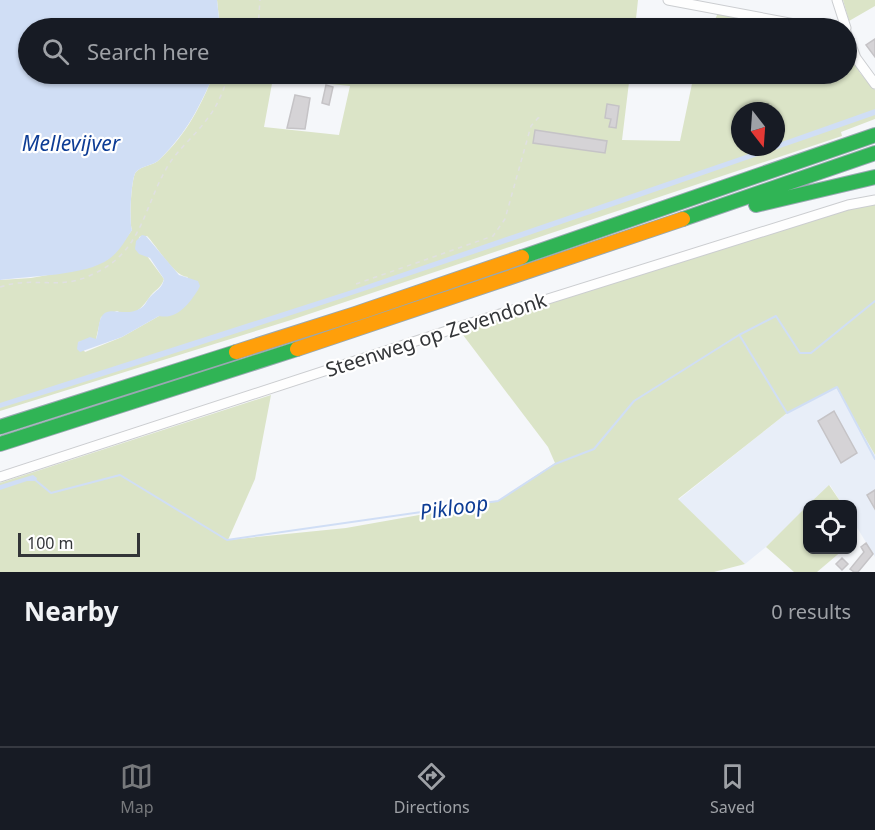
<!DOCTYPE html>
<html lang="en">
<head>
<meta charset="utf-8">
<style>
  body { margin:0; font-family:"Noto Sans",sans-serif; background:#20242c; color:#f1f3f6 }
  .controls { position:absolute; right:18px; bottom:18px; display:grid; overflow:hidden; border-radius:12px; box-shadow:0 2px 4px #0004 }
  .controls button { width:54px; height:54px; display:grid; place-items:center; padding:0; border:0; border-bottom:2px solid #363941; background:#171b24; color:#f1f3f6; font:30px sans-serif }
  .compass { position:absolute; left:731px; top:102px; width:54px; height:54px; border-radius:50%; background:#171b24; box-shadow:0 2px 4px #0004; rotate:163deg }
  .scale { position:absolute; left:18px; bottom:15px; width:122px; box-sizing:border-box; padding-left:6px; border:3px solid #333538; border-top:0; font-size:16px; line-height:21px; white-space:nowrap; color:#333538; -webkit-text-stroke:4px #fff; paint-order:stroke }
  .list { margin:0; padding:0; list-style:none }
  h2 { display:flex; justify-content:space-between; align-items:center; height:78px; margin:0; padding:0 24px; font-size:26px }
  h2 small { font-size:20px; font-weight:400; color:#9ea1a6 }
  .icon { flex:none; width:33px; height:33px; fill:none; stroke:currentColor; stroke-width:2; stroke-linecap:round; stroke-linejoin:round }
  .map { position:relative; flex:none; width:875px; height:572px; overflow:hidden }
  .search { position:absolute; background:#171b24; box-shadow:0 2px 4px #0004; left:18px; right:18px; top:18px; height:66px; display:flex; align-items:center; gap:15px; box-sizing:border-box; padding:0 21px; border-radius:33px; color:#9ea1a6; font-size:22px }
  .sheet { height:174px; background:#171b24 }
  nav { display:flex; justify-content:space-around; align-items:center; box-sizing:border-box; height:84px; border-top:2px solid #363941; background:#171b24; font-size:16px; color:#9ea1a6 }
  nav a { display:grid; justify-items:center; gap:3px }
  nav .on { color:#77797c }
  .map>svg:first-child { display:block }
</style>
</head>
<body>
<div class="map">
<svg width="875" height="572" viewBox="0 0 875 572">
  <rect width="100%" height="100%" fill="#f5f7fa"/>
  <path fill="#e8eef8" d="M837 387 875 455V557L853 521 852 505 842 504 830 485 766 547 745 564 678 500 787 413Z"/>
  <path fill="#dbe4c7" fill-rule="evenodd" d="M217 0H638L635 28H220Z
    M843 0H875V6L849 21Z
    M718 13 798 28H711Z
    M847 44 860 73 875 90V119L841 132 842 136 291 320 0 411V280L31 278 70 271 116 252 132 230C129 223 131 177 136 172 142 165 154 166 160 159 187 134 200 107 214 74H630L622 140 680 141 694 74H846ZM273 78 350 86 339 135 264 127ZM740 111H776V147H740ZM142 236H147C157 246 174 277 188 277L159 316 122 337 85 352 78 342 96 339 101 317 117 311C132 319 141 309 149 298 154 290 161 289 164 279L147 256 139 237Z
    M875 204V455L836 387 787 413 678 499 745 564 714 572H0V483L271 395 255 479 228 540 346 528 498 501 555 463 548 447 460 331 835 212Z
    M829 485 842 504H809Z
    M807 506 808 550H843L817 572H794L766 547Z"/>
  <path fill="#d0def5" d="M0 0H217L220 28H28V74H214C199 108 187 132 160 159 154 166 142 165 136 172 131 177 129 223 132 230 125 241 119 252 109 259 86 276 28 276 0 280Z
    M875 109V115C585 216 294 318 0 408V403L355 289 769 147H776V144Z
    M142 235 146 236 179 275 198 281 200 286 198 290C189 304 177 320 159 316L122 337 80 352 77 349 78 342 90 337 96 339C99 332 98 321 102 316 109 305 126 318 141 308 146 305 146 301 150 297 156 290 162 289 164 279L150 258 139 254 135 249 136 241Z
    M33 475 37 478 36 481H27L0 490V485Z"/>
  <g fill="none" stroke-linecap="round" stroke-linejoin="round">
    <path stroke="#d0def5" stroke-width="2" d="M740 336 787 413 837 387 875 459
      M34 479 51 493 120 475 227 540 498 501 555 464 594 449 634 401 739 335 776 316 800 353H811L875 301"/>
  </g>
  <path fill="#d5d3d6" stroke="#c5c3c6" stroke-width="1.5" d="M610 19 618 20 617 28H608Z
    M875 39V57L866 45Z
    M326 85 333 87 329 105 322 103Z
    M295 95 310 98 305 129 287 128Z
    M607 104 619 106 616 128 609 127 611 119 605 118Z
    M535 130 607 141 605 153 533 143Z
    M834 411 857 453 841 463 818 421Z
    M875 490V509L867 495Z
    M866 543 873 554 858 572H854L850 569 864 552 861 547Z
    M842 558 848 564 842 570 836 564Z"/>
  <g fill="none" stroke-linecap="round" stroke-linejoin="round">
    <g stroke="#cbcdd0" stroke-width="11">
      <path id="street" d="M668 0 816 28
        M837 0 846 28
        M846 32 856 58 875 84
        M0 477 468 324 848 205 875 200"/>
    </g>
    <g stroke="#98a8b1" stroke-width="16">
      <path id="fast" d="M756 205 875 177
        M683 219 875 153
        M522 257 875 135
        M0 427 236 352
        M0 444 297 349"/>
    </g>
    <g stroke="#98a8b1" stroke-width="16">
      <path id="slow" d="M297 349 683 219
        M236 352 355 314 522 257"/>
    </g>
    <path stroke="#e0e0e1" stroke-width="1.5" stroke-dasharray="4.5 4.5" stroke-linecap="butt" d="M258 28 260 0
      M356 284 493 236 505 219 531 126 538 118 543 117
      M0 287C33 276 58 290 89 276 144 253 142 208 169 164 181 146 198 133 210 115 219 103 224 88 229 74"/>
    <use href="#street" stroke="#fefefe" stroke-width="9"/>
    <use href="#fast" stroke="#30b455" stroke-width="14"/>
    <use href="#slow" stroke="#ff9f0a" stroke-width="14"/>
  </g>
  <g text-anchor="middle" stroke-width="4.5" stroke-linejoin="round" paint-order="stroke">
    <g font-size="20" fill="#333538" stroke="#fff">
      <text transform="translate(436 335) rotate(-18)" y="7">Steenweg op Zevendonk</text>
    </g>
    <g font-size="21" font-style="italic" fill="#0e3d95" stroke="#fff">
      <text x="71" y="151">Mellevijver</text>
      <text transform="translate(454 508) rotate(-8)" y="7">Pikloop</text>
    </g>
  </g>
</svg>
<div class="controls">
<button><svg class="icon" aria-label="locate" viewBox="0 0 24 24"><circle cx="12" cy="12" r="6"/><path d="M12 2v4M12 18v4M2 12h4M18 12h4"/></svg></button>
</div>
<svg class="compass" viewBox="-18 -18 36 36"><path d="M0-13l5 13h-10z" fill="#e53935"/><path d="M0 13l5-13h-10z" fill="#9ea1a6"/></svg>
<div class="scale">100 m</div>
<div class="search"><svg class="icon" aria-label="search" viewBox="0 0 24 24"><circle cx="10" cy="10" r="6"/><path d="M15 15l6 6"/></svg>Search here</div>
</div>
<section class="sheet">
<h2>Nearby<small>0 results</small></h2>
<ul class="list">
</ul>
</section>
<nav>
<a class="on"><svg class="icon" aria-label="map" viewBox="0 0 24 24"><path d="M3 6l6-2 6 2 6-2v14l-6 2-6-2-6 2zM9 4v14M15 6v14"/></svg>Map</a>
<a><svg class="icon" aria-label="directions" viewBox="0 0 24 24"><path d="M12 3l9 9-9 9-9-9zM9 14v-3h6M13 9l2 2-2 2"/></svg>Directions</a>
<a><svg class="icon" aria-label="saved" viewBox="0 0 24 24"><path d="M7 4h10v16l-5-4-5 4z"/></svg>Saved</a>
</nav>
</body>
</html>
